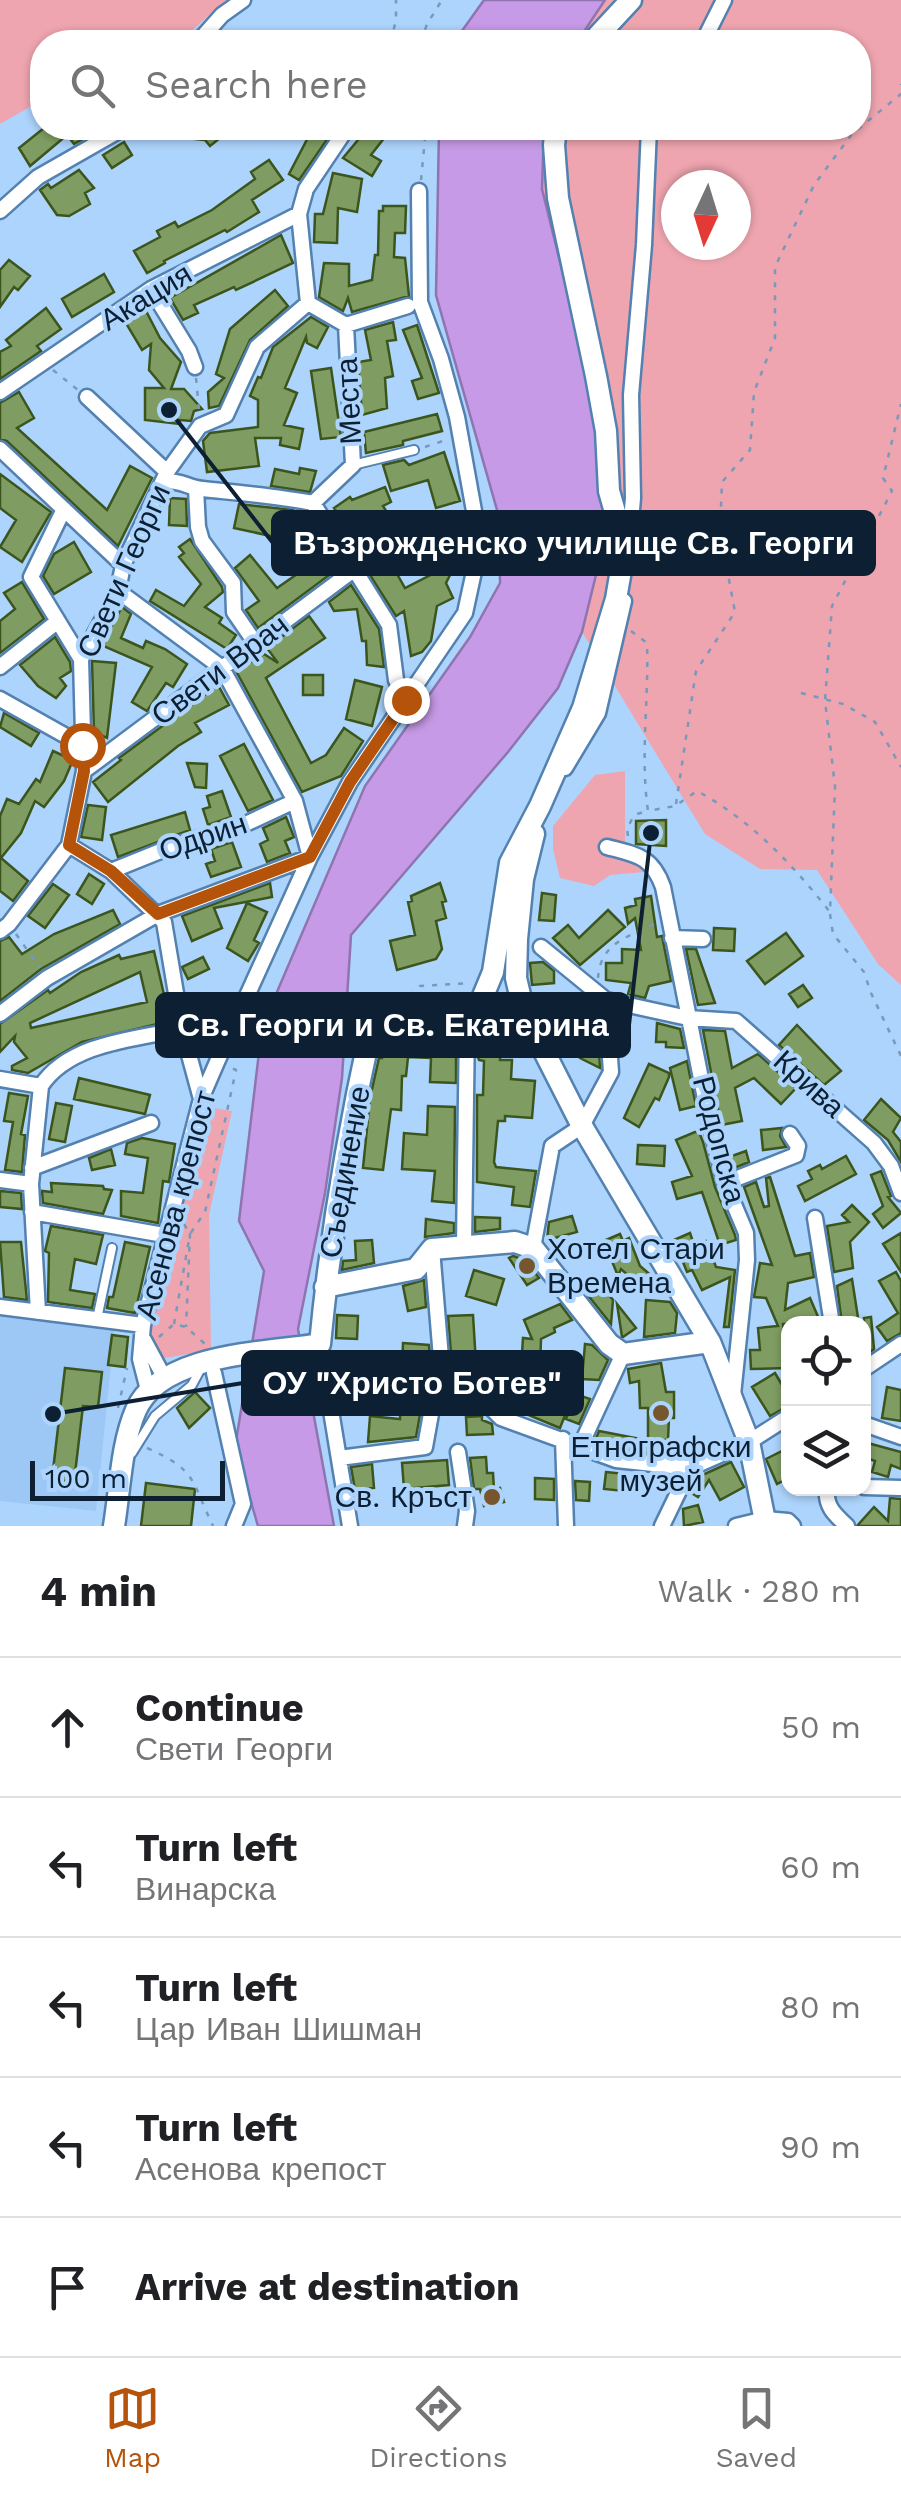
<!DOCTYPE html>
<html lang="en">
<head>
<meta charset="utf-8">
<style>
  body { margin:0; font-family:"Work Sans",sans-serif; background:#f6f6f6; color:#202124 }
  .controls { position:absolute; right:30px; bottom:30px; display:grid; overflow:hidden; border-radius:20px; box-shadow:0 2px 8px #0004 }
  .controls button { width:90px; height:90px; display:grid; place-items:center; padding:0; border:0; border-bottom:2px solid #e0e0e0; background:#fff; color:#202124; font:50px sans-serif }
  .compass { position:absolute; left:661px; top:170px; width:90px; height:90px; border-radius:50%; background:#fff; box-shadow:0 2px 8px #0004; rotate:184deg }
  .scale { position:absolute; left:30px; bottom:25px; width:195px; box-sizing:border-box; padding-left:10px; border:5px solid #0d2033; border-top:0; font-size:28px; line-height:35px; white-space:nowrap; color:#0d2033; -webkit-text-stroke:8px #add4fd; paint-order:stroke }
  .stop { position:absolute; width:30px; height:30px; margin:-22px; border:8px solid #b45309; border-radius:50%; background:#fff }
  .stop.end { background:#b45309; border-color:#fff; box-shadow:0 2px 10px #0008 }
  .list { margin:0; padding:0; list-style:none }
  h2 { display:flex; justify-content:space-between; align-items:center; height:130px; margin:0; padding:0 40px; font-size:42px }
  h2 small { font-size:32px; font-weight:400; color:#757577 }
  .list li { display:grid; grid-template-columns:65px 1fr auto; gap:30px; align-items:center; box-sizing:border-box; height:140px; padding:0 40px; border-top:2px solid #e0e0e0 }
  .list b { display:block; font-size:38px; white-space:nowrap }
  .list p { margin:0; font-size:32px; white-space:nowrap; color:#757577 }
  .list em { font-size:32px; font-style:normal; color:#757577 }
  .icon { flex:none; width:55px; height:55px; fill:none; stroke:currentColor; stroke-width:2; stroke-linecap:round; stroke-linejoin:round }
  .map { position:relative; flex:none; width:901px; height:1526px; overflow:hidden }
  .search { position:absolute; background:#fff; box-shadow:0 2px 8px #0004; left:30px; right:30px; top:30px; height:110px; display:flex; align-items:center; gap:25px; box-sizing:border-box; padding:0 35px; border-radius:40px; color:#757577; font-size:38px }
  .sheet { height:830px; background:#fff }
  nav { display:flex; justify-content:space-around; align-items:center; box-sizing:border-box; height:140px; border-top:2px solid #e0e0e0; background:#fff; font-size:28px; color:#757577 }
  nav a { display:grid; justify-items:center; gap:5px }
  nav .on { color:#b45309 }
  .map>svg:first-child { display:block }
</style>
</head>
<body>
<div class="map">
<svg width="901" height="1526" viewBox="0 0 901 1526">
  <rect width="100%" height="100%" fill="#add4fd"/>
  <path fill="#9dc8f6" d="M0 1310 115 1327 96 1511 0 1501Z"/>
  <path fill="#eea5af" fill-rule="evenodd" d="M0 0H226L179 42H42V100L0 124Z
    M605 0H901V985L878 964 817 870 760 869 705 834 582 632 605 538 601 428 542 189 544 128H858V42H577ZM676 185H736V245H676Z
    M625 771V843L645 864 644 872 610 875 594 886 560 878 553 849V826L595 775Z
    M202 1106 232 1111 209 1215 211 1350 159 1359 147 1323Z"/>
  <path fill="#c69ae6" stroke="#8e75b0" stroke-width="2.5" d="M484 0H605L577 42H457L459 35Z
    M439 128H544L542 189 601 428 605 538 582 632 558 688 508 752 351 935 342 1078 325 1193 298 1329 334 1526H258L235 1447 264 1271 239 1221 262 1027 365 786 470 637 500 583 499 517 436 295Z"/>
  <path fill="#add4fd" d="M303 1334 308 1360 243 1371 247 1343Z"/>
  <path fill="#7f9d62" stroke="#3b551c" stroke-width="2.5" fill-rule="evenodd" d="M44 128H103L74 144 67 135 30 166 19 148Z
    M172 128H219L216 132 220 138 210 146 205 140 186 138Z
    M313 128H335L299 180 289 174Z
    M368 128H392L371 155 381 161 372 176 343 158Z
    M124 142 132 155 112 168 103 155Z
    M269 160 283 180 252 200 259 212 227 232 225 230 164 261 165 263 147 273 134 251 160 237 157 231 175 222 178 227 212 210 255 179 251 172Z
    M79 170 94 188 85 193 90 204 69 216 57 215 40 190 48 184 51 188Z
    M333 173 362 179 357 212 338 208 337 243 314 242 315 214H323Z
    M383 206H406L405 233H395L394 257 405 258 409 296 352 312 348 298 343 311 319 297 324 263 349 264V286L372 280 375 255H378L379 211H383Z
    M281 235 293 263 236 290 234 287 194 305 198 313 183 320 170 298Z
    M9 260 30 276 18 290 14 287 0 307V270Z
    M104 274 114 292 72 317 62 299Z
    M275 290 288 306 250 340 219 406 209 408 208 392 224 378 216 374 230 329Z
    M144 307 160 338 181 362 171 389H184L202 409 194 411 191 421 180 420 179 424 145 420V388H164L149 370 151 344 142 350 124 320Z
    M46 308 61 329 37 346 41 351 0 379V352L11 346 6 340Z
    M311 317 328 327 317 348 307 343 306 337 285 388 297 393 284 425 303 429 299 449 280 445 281 438H255L259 466 207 472 203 441 210 433 258 427V400L250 396 258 377 261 378 273 347Z
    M393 322 396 340 387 341 393 376 385 378 387 408 362 415 358 362 371 360 365 330Z
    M417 325 439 393 418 399 412 381 422 378 403 330Z
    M331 368 341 437 321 439 311 371Z
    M19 392 34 418 17 428 107 510 130 466 152 478 118 546 7 441 0 439V403Z
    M437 414 442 431 403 441V445L366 453 364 432Z
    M444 452 460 501 436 508 428 480 391 491 383 465 404 460 409 465Z
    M300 468 316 471 310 492 271 486 275 469 299 474Z
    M0 474 51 512 22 562 0 547 16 520 0 508Z
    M385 487 391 502 383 506 393 522 427 519 431 538 404 540 407 545 393 553 368 517 349 530 334 508 350 497 352 500Z
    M170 498 186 499 187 526 169 525Z
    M239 504 293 510 288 532 282 531 280 538 234 528Z
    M450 526 468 535V540L446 583 453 598 437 606 431 641 422 652 411 656 404 611 396 616 368 572 388 558 405 588 446 567 432 559Z
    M318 531 340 567 258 628 246 610 259 601 235 568 250 555 277 588 310 565 307 559 313 555 304 539Z
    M190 539 222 587 223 592 205 607 222 618 219 623 236 635 227 649 150 601 156 590 184 606 201 584 179 557 184 553 179 547Z
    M74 542 91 572 54 594 43 576 54 554Z
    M22 582 44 619 0 653V621L15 609 4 593Z
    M351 585 379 629 384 667 367 665 366 641H362L357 609 334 611 329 602Z
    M122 607 131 614 121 638 143 648 146 641 165 649 187 664 173 687 166 683 147 711 132 702 152 667 101 645Z
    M309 616 325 638 266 678 311 763 326 755 344 728 363 741 341 776 302 792 236 671 264 654 278 663 267 648Z
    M55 637 70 662 71 671 60 678 66 686 56 698 38 686 20 665Z
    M92 661 116 663 107 738 94 732Z
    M303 675H323V695H303Z
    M355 680 382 687 372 726 346 719Z
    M218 685 229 705 195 723 201 732 178 746 108 802 93 782 121 760 119 758Z
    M4 713 39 733 31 746 0 727Z
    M244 744 273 800 248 811 220 756Z
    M53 751 73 760 64 781 44 807 35 801 21 833 1 858 28 881 13 901 0 891V816L7 799 19 804 36 779 40 782Z
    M187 763 207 764 206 788 195 787Z
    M222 791 231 817 208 825 203 809 210 807 207 796Z
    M88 805 106 807 102 840 81 837Z
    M185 812 190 830 118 857 111 835Z
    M286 817 294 837 285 841 290 853 267 862 260 844 268 840 263 828Z
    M666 820V846L636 844V821Z
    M232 842 241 867 211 877 206 864 215 861 211 849Z
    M89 874 104 884 92 904 77 894Z
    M270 883 272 897 214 908 222 928 192 941 182 916Z
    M440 883 446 901 442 902 446 918 436 921 442 949 436 959 397 970 390 941 415 935 408 902 412 901 411 896Z
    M53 884 69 895 45 928 28 916Z
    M542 893 556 895 554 921 539 920Z
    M651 896 657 937 662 936 671 981 649 986 645 998 628 994 631 983 606 980V963H622V949L641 950 635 918 628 924 625 908 636 905 635 899Z
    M247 903 267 912 254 940 259 943 248 961 227 948Z
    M113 910 120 924 41 969 0 1001V941L9 937 22 954 54 934Z
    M608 910 625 927 580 965 553 938 568 925 579 938Z
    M714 928 735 929 734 951 713 950Z
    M786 933 803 956 765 984 747 961Z
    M686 949H696L715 1003 698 1005Z
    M154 951 170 1021 82 1042 28 1073 12 1070V1066L27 1058 14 1042 15 1036 0 1052V1024L48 990 50 993 81 972 119 955 121 959ZM140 972 147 1002 31 1028 30 1023Z
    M203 957 209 969 188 979 182 967Z
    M543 962 554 971V983L532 985 530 963Z
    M803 985 812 998 798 1007 789 994Z
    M555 1000 572 1034H598L600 1068 580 1058V1043L569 1042 558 1048 537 1007Z
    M485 1023 493 1024 492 1038H501L500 1060H512L511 1079 535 1081 532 1118 505 1116V1121H498L494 1162 496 1167 536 1171 530 1207 512 1205 514 1187 477 1182V1095H483L484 1061 479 1060 477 1054 478 1032Z
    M657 1023 680 1029 684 1048 666 1047V1042H656Z
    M797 1025 841 1071 824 1085 779 1045Z
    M703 1030 725 1031 732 1068 758 1054 796 1088 781 1104 754 1078 735 1088 742 1121 721 1125Z
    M389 1034 404 1036 403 1042 436 1044V1039L456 1040V1083L430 1082 431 1058 408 1057 406 1076H402L401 1110 391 1109 383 1170 363 1168 370 1098 379 1058H382L384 1036Z
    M687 1061 696 1106 680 1110 670 1068Z
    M649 1064 669 1073V1077L659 1100 655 1098 639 1127 624 1118Z
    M79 1078 150 1095 145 1114 74 1099Z
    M9 1093 28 1096 21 1134 25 1135 22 1172 5 1170 13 1122 4 1121Z
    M881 1099 901 1118 893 1132 901 1142V1162L888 1140 864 1120Z
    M56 1103 72 1106 65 1142 49 1139Z
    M428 1106 455 1107 454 1203 432 1201 435 1171 402 1169 404 1133 427 1135Z
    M782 1128 780 1136 786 1147 763 1150 761 1130Z
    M695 1132H699L703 1142 715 1187 735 1235 736 1240 720 1245 702 1192 677 1199 672 1182 692 1176 676 1140Z
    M142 1138 175 1144 169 1182 163 1181 158 1223 121 1216V1191L143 1193 148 1158 125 1154 127 1143Z
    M638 1145 665 1146 664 1166 637 1164Z
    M111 1149 115 1165 92 1170 89 1158Z
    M746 1151 749 1162 732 1169 729 1157Z
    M846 1156 856 1174 805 1201 798 1186 812 1179 808 1171 820 1165 822 1169Z
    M881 1171 891 1196 888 1197 901 1213 883 1228 873 1214 883 1206 871 1175Z
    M770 1177 795 1256 810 1253 814 1277 788 1283 785 1310 810 1298 819 1319 810 1324H783L788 1368 751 1369 750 1350H760L758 1328 778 1326 766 1298 754 1297 760 1263 772 1265 744 1187 756 1182 764 1207 769 1206 766 1178Z
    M51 1183 103 1186 104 1189 112 1190 103 1214 43 1203 42 1191 52 1192Z
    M0 1191 21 1193 22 1209 0 1207Z
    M852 1205 869 1222 850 1242 853 1268 834 1272 827 1226 849 1222 842 1215Z
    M572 1216 577 1232 547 1240 549 1222Z
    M475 1217 500 1218V1229L475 1232Z
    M426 1219 454 1223V1233L425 1237Z
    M51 1226 103 1235 96 1264 75 1259 70 1290 95 1294 92 1308 48 1302 49 1253 45 1251Z
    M690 1233 694 1245 706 1241 716 1267 735 1270 729 1327H724L730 1277 702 1290 692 1270 687 1272 674 1240Z
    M901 1233V1272L883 1244Z
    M620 1234 623 1241 629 1238 640 1266 653 1277 642 1288 621 1269 618 1276 607 1249 610 1248 606 1240Z
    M372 1240 374 1263 342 1270 343 1261 356 1260 355 1241Z
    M0 1242H21L27 1300 4 1297Z
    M125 1242 150 1247 135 1313 107 1308 109 1297H113Z
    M513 1256 525 1260 539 1278 527 1285 509 1258Z
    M474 1270 504 1279 496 1305 466 1296Z
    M896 1272 901 1281V1333L887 1341 877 1327 898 1313 879 1281Z
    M594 1279 613 1287 609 1295 613 1300 611 1324 587 1294Z
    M852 1279 859 1324H842L837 1286Z
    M424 1280 426 1307 408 1311 403 1286Z
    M646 1300 670 1302 677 1313 675 1333 644 1337Z
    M560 1304 572 1320 554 1328 555 1332 541 1339 540 1369H521L523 1338 532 1339 524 1320Z
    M617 1304 636 1328 623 1337H622Z
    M337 1315 358 1316 357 1339 336 1338Z
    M473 1315 476 1364 487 1353 502 1368 474 1366 544 1396 543 1399 567 1410 560 1428 502 1404 451 1353 448 1316Z
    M871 1317 874 1349 864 1357V1318Z
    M112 1335 128 1337 125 1367 108 1365Z
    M403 1343 429 1345 430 1358 416 1437 368 1442 370 1416 400 1419Z
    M585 1344 592 1345 608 1360 599 1380 582 1379Z
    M661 1363 666 1392H674V1418H669L668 1440H648V1408H640L639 1381 630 1383 628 1369Z
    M353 1364 355 1392H364V1413L343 1414 342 1391H339L334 1365Z
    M65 1368 102 1372 98 1407 83 1406 74 1482 52 1479Z
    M775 1373 788 1395V1406L770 1416 752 1387Z
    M887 1387 901 1390V1421L882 1418Z
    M195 1392 210 1408 189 1428 177 1408Z
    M575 1394 590 1399 579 1424 566 1419Z
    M482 1416V1420L492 1424 493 1434 467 1435 466 1417Z
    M599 1431 656 1442 655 1454 618 1450 595 1441Z
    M864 1442 901 1452V1469L891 1465 888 1477 872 1472 875 1461 864 1457Z
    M788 1448V1478L777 1484 766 1459Z
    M486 1457 487 1473H493L494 1489 500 1488 504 1502 484 1506 480 1489H474L470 1458Z
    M447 1460 449 1485 404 1489 402 1463Z
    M731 1462 744 1487 720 1500 709 1480 698 1497 690 1492 698 1477Z
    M372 1464 374 1488 355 1490 351 1467Z
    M606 1472 626 1474 624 1491 604 1489Z
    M535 1478 554 1479V1500L535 1499Z
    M575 1481 590 1482 589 1501 576 1500Z
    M146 1483 195 1489 191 1526H141Z
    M890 1498 901 1499V1526H857L874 1507 888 1521Z
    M698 1505 703 1522 684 1526 683 1509Z"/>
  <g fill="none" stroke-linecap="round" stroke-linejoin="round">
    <g stroke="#5381b0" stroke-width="12">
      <path id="lane" d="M353 465 414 450
        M97 1319 112 1248
        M132 1453 155 1416 192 1385 201 1368"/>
    </g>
    <g stroke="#5381b0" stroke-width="19">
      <path id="street" d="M198 42 222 15 243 0
        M703 42 724 0
        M0 211 38 177 124 128
        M151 289 189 351 195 367
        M308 303 346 325 353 465 313 503
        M346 325 408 306
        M0 392 151 289 299 214
        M87 397 167 472
        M0 449 123 565
        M165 481C181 480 189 488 203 489 240 493 276 496 313 503L389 625 396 680 405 700
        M196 489 198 527 202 541 233 583 234 612 256 644
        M64 509 31 577 81 659
        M629 545 633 498 631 395 644 245 649 128
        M0 667 58 621
        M0 699 82 745
        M565 768 598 713 624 601
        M84 771 355 569
        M69 845 111 871 164 922 182 1029 201 1099
        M607 847C637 855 652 856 663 887L710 1124 725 1183 746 1233 747 1260 733 1395
        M111 871 173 846 239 827 295 801
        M0 931 9 924 69 845 84 771 81 659 118 591 123 565 167 472 200 426 226 415 257 347 308 303 299 214 306 189 347 128
        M672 938 703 939
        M541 947 606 1000 688 1018 736 1021 874 1143 891 1166 901 1193
        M0 1014 47 978 158 914 310 857 295 801 222 668 118 591
        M0 1079 41 1086C69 1043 135 1039 182 1029
        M32 1168 151 1123
        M0 1180 31 1184
        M725 1183 796 1155 798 1146 790 1134
        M32 1212 164 1235
        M815 1218 832 1324
        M464 1245 467 1023
        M533 1248 552 1146 582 1126 611 1072 606 1000
        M0 1307 143 1325
        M38 1312 31 1184 41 1086
        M144 1340 164 1377
        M320 1344 350 1526
        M441 1358 501 1418 616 1460 690 1468 749 1442 788 1417
        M864 1369 901 1344
        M214 1373 243 1504 234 1526
        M148 1390 140 1359 143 1325 201 1099 217 1062 310 857 350 782 465 613 480 544 457 417 441 359 420 302 419 191
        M864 1424 901 1437
        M563 1439 566 1526
        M580 1447 623 1354
        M458 1452 467 1511 465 1526
        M339 1458 425 1447 441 1358 432 1249
        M864 1487 901 1488
        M827 1488C825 1506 834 1514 847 1526
        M662 1526 690 1468
        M736 1526 765 1519 788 1521 793 1526"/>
    </g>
    <g stroke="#5381b0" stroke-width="25">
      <path id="secondary" d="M592 42 631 0
        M534 834 523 879 517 939 516 978 524 1012 582 1126 710 1342 749 1442 766 1526
        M325 1287 416 1269 432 1249 515 1242 533 1248 609 1344 623 1354 710 1342
        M114 1526C120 1490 121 1444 136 1410 161 1353 265 1353 320 1344 330 1240 347 1136 370 1033L374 1026 386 1020 450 1027 467 1023 476 1013 493 972 510 863 540 806 583 708 616 599 625 547 609 491 606 431 596 376 558 198 554 145 556 128"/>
    </g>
    <path stroke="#7899ba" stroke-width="2.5" stroke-dasharray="5 8" stroke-linecap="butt" d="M391 42 396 19V0
      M421 42 427 24 442 0
      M421 180 426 128
      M53 370 78 390
      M196 378 199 410
      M425 447 446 440
      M631 631 647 643C649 700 640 755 648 811L675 806 697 791C751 820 793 865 830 912L835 786 825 701 832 606 892 491 883 478 901 404
      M801 693 843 704 875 722 901 767
      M676 804 696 671 735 612 720 531 722 482 750 450 754 392 775 338V267L814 185 852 134 901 94V84
      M628 836 627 829 634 815 647 811
      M830 914 833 934 864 972 871 993 901 1056
      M16 934 40 968
      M598 978C601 941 628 938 656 923
      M401 1005 420 986 470 983
      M184 1224 190 1234 205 1212 236 1070 229 1067
      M174 1324 190 1234 186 1327
      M159 1337 174 1324 186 1327 205 1344
      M118 1408 127 1368
      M147 1448C197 1470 191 1480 213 1526"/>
    <use href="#lane" stroke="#fff" stroke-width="8"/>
    <use href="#street" stroke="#fff" stroke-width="14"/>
    <use href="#secondary" stroke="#fff" stroke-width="20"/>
  </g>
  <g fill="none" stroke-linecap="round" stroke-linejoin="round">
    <path stroke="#b45309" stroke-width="12" d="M82 745 84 771 69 845 111 871 158 914 310 857 350 782 406 700"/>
  </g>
  <g fill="#77562d" stroke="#add4fd" stroke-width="4">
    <circle cx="527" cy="1266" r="10"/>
    <circle cx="661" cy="1413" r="10"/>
    <circle cx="492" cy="1497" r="10"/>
  </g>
  <g text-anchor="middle" stroke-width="8" stroke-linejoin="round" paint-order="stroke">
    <g font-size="30" fill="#0d2033" stroke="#add4fd">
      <text transform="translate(146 297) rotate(-31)" y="10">Акация</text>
      <text transform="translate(349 401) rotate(-93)" y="10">Места</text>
      <text transform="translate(124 571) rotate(-66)" y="10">Свети Георги</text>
      <text transform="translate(220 670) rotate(-37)" y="10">Свети Врач</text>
      <text transform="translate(203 837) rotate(-19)" y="10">Одрин</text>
      <text transform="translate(809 1084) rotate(42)" y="10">Крива</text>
      <text transform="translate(719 1140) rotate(75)" y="10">Родопска</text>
      <text transform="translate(345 1172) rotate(-80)" y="10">Съединение</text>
      <text transform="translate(176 1205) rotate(-75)" y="10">Асенова крепост</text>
    </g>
    <g font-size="30" fill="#0d2033" stroke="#add4fd" text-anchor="start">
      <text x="547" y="1259">Хотел Стари<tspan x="547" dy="34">Времена</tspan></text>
      <text x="661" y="1457" text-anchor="middle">Етнографски<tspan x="661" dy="34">музей</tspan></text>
      <text x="472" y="1507" text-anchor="end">Св. Кръст</text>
    </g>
  </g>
  <path fill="none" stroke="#0d2033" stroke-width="4" d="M169 410L273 543M651 833L629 1025M53 1414L243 1383"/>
  <g fill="#0d2033" stroke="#add4fd" stroke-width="4">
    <circle cx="169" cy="410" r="10"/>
    <circle cx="651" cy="833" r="10"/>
    <circle cx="53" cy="1414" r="10"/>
  </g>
  <g fill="#0d2033" stroke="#0d2033" stroke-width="4">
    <rect x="273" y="512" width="601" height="62" rx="10"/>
    <rect x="157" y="994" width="472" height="62" rx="10"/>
    <rect x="243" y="1352" width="339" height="62" rx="10"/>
  </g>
  <g font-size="32" text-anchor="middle" font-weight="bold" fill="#fff">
    <text x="574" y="554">Възрожденско училище Св. Георги</text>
    <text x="393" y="1036">Св. Георги и Св. Екатерина</text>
    <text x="412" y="1394">ОУ "Христо Ботев"</text>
  </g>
</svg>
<div class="controls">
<button><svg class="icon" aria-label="locate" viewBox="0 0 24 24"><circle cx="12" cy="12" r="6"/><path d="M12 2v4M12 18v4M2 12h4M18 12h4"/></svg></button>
<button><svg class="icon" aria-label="layers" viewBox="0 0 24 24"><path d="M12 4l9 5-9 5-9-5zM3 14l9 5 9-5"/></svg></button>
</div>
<svg class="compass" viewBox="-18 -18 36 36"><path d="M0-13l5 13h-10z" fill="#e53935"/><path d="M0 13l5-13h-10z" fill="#757577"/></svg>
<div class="scale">100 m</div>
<div class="stop" style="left:82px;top:745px"></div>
<div class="stop end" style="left:406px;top:700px"></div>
<div class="search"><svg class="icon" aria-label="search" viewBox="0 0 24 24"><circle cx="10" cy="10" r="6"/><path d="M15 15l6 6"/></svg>Search here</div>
</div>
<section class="sheet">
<h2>4 min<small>Walk · 280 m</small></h2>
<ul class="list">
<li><svg class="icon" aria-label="ahead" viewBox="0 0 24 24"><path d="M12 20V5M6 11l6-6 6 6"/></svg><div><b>Continue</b><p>Свети Георги</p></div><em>50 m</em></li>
<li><svg class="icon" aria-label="left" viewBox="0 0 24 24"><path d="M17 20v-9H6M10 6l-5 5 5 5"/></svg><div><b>Turn left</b><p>Винарска</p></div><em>60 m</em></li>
<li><svg class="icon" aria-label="left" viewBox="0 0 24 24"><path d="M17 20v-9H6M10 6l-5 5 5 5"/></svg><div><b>Turn left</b><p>Цар Иван Шишман</p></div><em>80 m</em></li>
<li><svg class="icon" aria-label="left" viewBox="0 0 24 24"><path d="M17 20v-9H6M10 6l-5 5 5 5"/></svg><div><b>Turn left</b><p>Асенова крепост</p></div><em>90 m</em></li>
<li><svg class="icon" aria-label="arrive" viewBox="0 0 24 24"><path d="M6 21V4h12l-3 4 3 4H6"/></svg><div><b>Arrive at destination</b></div></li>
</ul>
</section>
<nav>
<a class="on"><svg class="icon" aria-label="map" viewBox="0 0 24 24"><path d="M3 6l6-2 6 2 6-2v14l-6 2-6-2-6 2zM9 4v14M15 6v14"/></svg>Map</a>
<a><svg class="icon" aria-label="directions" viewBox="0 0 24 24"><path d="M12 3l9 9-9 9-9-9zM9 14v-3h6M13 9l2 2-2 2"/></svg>Directions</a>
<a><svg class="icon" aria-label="saved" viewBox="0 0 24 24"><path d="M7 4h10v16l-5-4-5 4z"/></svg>Saved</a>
</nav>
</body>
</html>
